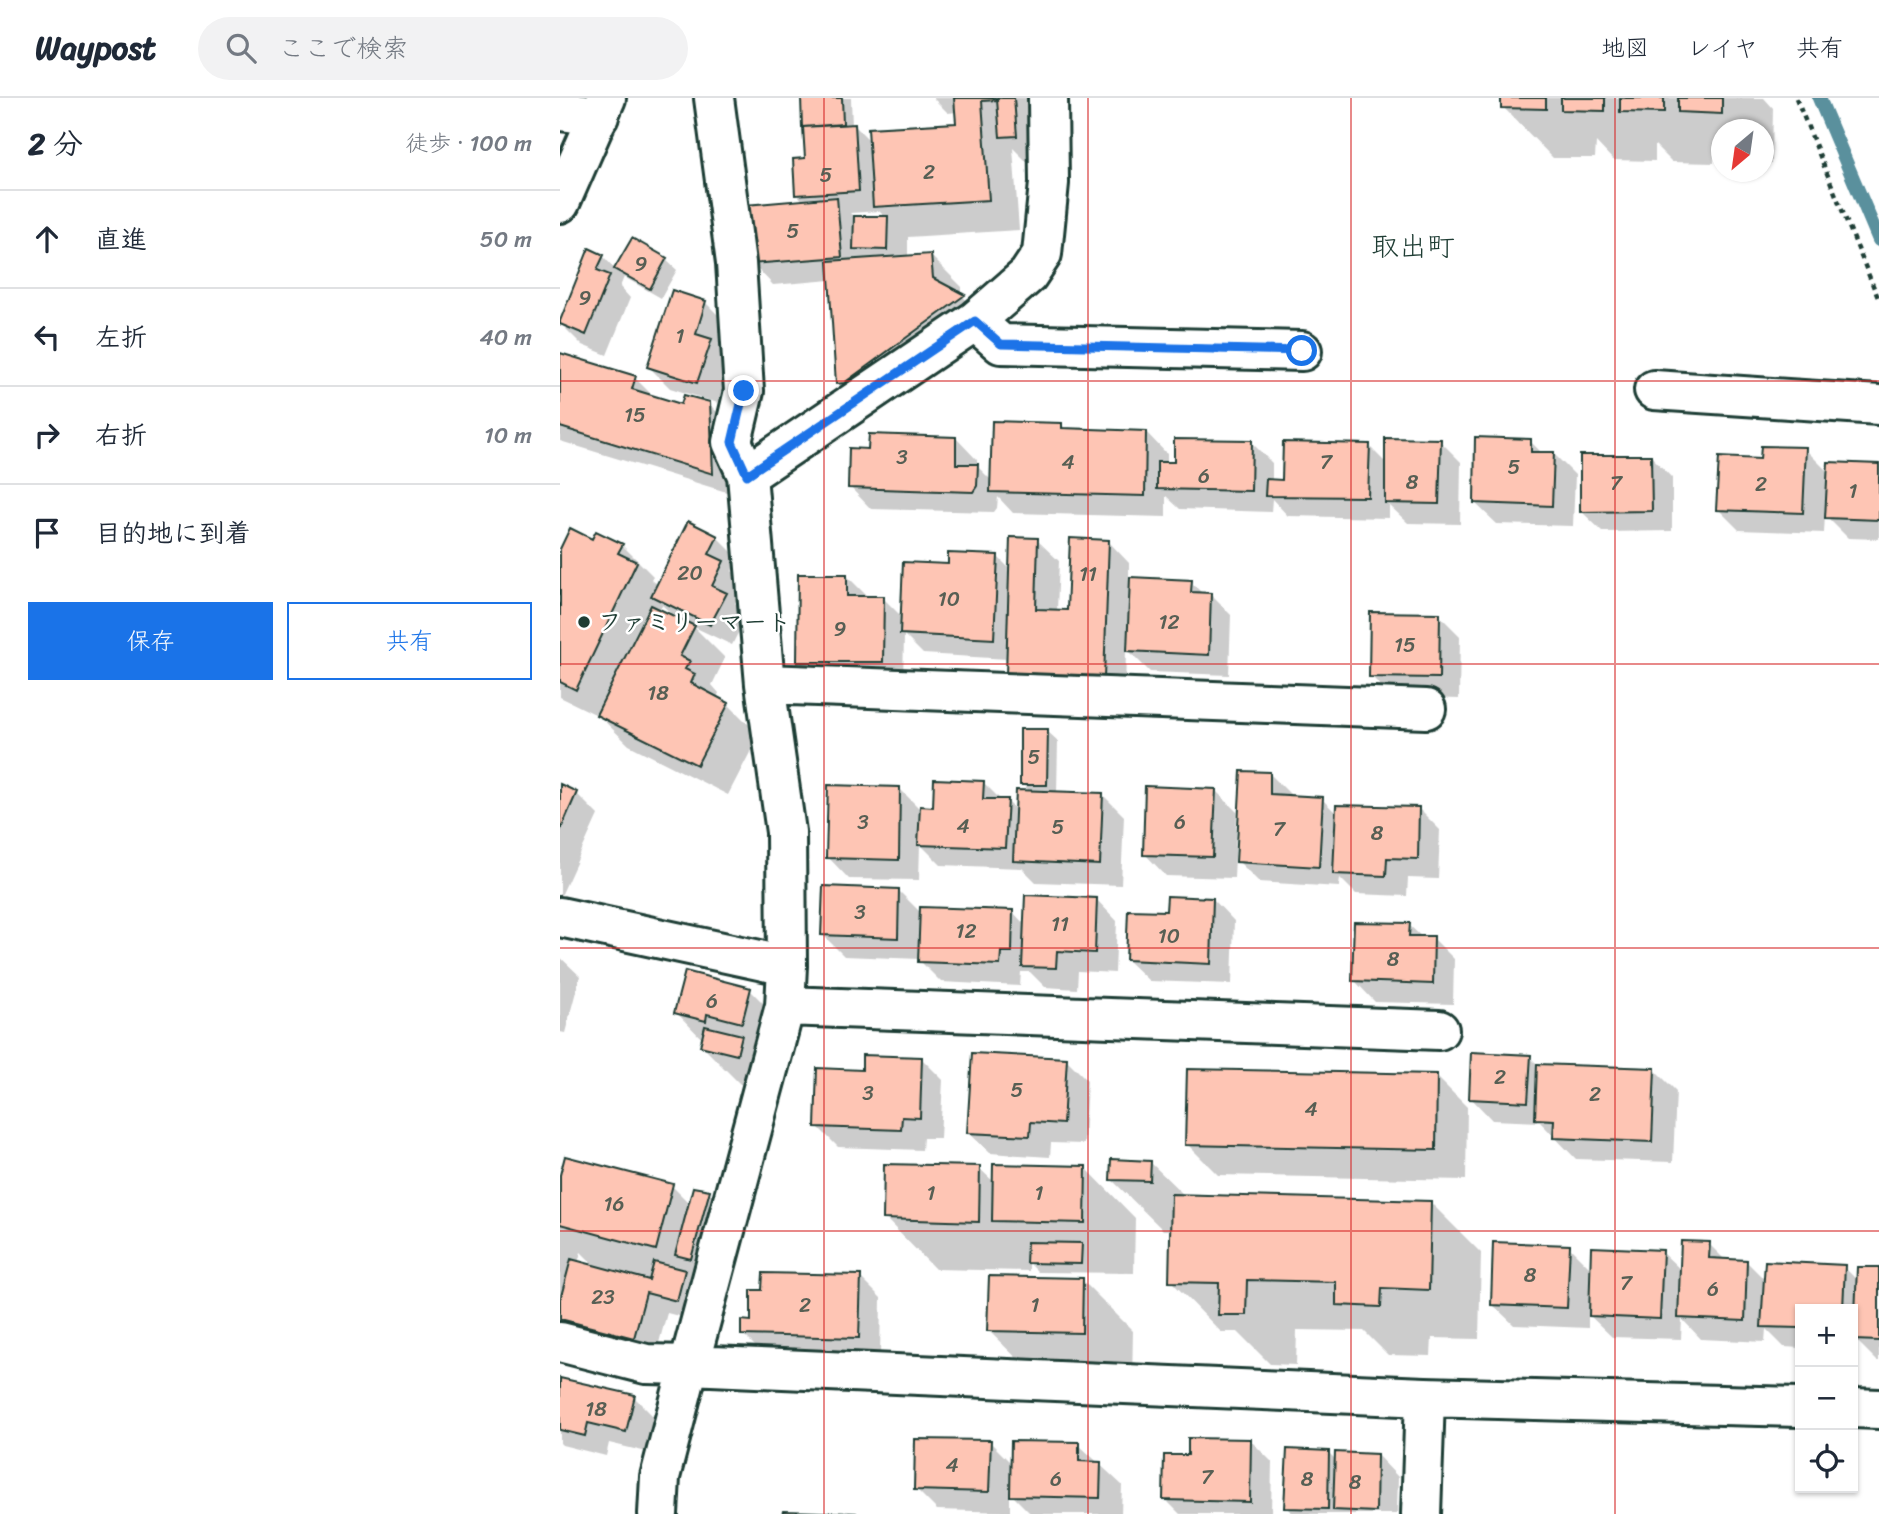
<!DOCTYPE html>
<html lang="ja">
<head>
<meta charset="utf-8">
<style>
  body { margin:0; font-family:Sriracha,"Klee One",sans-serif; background:#f2f2f3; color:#1f2937 }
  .controls { position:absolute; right:21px; bottom:21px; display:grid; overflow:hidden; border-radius:0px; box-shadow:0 2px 5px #0004 }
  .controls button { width:63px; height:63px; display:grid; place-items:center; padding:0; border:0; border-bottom:2px solid #e0e1e3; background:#fff; color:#1f2937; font:35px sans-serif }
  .compass { position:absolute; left:1151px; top:21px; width:63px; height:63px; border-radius:50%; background:#fff; box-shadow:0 2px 5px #0004; rotate:209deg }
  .stop { position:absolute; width:21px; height:21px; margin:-16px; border:5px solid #1a73e8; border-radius:50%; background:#fff }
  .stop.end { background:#1a73e8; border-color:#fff; box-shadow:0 2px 7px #0008 }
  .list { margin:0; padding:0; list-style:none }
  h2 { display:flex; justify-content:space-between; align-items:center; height:91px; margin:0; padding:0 28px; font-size:30px }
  h2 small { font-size:23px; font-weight:400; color:#747a83 }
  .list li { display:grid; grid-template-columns:46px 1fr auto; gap:21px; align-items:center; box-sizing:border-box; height:98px; padding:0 28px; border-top:2px solid #e0e1e3 }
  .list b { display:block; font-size:26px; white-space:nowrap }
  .list em { font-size:23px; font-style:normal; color:#747a83 }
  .actions { display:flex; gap:14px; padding:21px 28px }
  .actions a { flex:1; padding:16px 0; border:2px solid #1a73e8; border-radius:0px; text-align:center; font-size:24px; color:#1a73e8 }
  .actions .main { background:#1a73e8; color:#fff }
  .icon { flex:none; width:38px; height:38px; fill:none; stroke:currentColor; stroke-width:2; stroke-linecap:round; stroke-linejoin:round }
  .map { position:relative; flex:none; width:1319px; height:1416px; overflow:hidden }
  header { display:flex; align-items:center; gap:42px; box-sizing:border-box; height:98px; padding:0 35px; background:#fff; border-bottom:2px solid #e0e1e3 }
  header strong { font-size:33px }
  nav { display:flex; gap:38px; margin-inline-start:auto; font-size:24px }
  .search { width:490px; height:63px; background:#f2f2f3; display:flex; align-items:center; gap:18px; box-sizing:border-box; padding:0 24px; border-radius:38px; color:#747a83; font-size:26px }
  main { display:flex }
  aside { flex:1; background:#fff }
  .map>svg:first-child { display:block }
</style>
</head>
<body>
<header>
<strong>Waypost</strong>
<div class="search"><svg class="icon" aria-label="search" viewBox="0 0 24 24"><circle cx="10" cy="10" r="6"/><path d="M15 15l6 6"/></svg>ここで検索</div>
<nav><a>地図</a><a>レイヤ</a><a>共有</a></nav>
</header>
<main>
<aside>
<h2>2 分<small>徒歩 · 100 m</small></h2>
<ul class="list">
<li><svg class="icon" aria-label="ahead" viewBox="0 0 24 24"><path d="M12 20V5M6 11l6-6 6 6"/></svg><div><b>直進</b></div><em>50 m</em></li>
<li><svg class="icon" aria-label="left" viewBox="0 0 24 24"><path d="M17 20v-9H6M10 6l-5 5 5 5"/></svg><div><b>左折</b></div><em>40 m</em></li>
<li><svg class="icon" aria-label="right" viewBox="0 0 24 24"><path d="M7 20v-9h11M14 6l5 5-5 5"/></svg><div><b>右折</b></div><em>10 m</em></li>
<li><svg class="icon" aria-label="arrive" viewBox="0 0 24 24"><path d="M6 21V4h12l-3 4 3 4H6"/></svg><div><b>目的地に到着</b></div></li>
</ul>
<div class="actions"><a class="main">保存</a><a>共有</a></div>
</aside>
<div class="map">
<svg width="1319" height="1416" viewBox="0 0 1319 1416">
  <rect width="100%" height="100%" fill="#fff"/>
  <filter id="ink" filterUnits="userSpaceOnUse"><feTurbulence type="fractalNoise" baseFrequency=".0143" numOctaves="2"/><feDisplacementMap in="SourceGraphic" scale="14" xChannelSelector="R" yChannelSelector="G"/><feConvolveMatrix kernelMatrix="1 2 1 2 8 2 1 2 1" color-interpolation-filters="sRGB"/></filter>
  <g filter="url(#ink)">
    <path fill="#0003" fill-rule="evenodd" d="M242 0H291L292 28H295L311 44 398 26 397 14 388 15 373 0H482L472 69 453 50 459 132 348 139V160L371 158 402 189V198L435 229 316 315 308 316 278 285 271 182 213 187 192 165 244 104 237 96 247 62ZM319 113 326 120H295L290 115Z
      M943 0H1204L1213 10 1212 65H1204V32H1162V55L1154 48V65L1112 64 1095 47V63L1053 62 1036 44 1035 60H993L943 9Z
      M72 143 106 162 117 172 101 200 64 179 60 189 70 200 47 257 22 247 1 226 43 158 56 172Z
      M145 204 167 226 159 250 172 263 158 305 110 290 89 269Z
      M0 257 75 280 95 300 123 308 145 305 146 303 170 327 173 396 0 343Z
      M501 326 507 332 586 334 607 356V366L691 344 712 365V383L724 384 809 348 827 366 880 343 901 364 900 426 848 425 829 407V420L728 418 712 401 711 414 620 411 606 398V419L453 415 438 399 437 410 434 414 311 411 290 389 310 353 396 340 417 362V368L432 383Z
      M970 343 983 356H994L1015 377 1013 428 937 426 915 405Z
      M1245 351 1269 375V366L1319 368V441L1288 440 1265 417 1264 435 1179 432 1158 411 1201 362Z
      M1091 358 1112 380V433L1043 434 1021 413Z
      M157 439 178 460 172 473 184 486 175 505 187 517 172 547 134 529 165 560 152 587 159 595 157 600 168 606 199 637 168 697 69 647 39 618 0 599V455L33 443 62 447 93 478 91 481 98 487ZM102 507 115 519 99 512Z
      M477 442 499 463 497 513H509L548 443 569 465V481L631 484 643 496H650L671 517 669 577 590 574 566 550 565 600 448 561 363 556 344 537 343 585 260 584 239 563 287 478 309 500H323L343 520 389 468 437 458 451 472Z
      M879 517 900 538 899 601 832 599 811 578Z
      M487 633 498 643 497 695 543 697 564 718 561 787 476 784 462 770 381 767 360 746 359 782 289 781 268 759 340 691 361 712 374 710 424 685 442 703H447L457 713 470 694 462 686Z
      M710 676 731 697V699L762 701 777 716 859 711 880 732 878 781 848 780 847 798 796 796 780 780 779 789 699 784 678 763Z
      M0 688 16 695 38 717 0 800Z
      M656 693 677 714 674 780 606 778 585 756Z
      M339 793 362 816 453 814 465 827 536 801 557 823 555 875 518 873 517 891 485 889 470 874H461L460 888 381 884 360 863V861L284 858 263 837Z
      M653 801 674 823 672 886 589 883 567 862 608 815Z
      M849 827 863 840H873L894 861 893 906 815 904 794 882Z
      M0 859 20 878 5 935 0 934Z
      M190 892 229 931 216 995 180 986 141 947 143 942 116 914Z
      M970 959 979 968 1095 972 1116 993 1113 1064 1016 1061 980 1024 932 1022 911 1000Z
      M362 961 383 982 380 1040H363L362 1052 278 1049 257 1028Z
      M506 961 527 982 524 1046 491 1045 490 1059 430 1055 408 1034Z
      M876 978 907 1009 906 1082 658 1077 627 1046Z
      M590 1064 625 1098 870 1104 921 1155 919 1241 872 1240 871 1258 828 1257 804 1233 737 1232 736 1267 710 1266 678 1234H661L611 1183 612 1132H603L552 1082Z
      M525 1069 575 1120 574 1175 478 1174 469 1165V1173L375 1171 325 1120 419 1070 435 1085Z
      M0 1072 3 1075 112 1088 130 1106 149 1094 159 1104 138 1223 107 1215 95 1260 0 1234ZM21 1154 37 1170 18 1165Z
      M1149 1146 1166 1163 1187 1164 1206 1183 1284 1169 1298 1183 1299 1170 1319 1171V1263H1317L1299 1245 1293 1244V1211H1240V1250L1224 1249 1206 1231 1205 1244 1141 1241 1122 1221 1121 1241 1052 1239 1028 1216V1230L954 1227 932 1206 1009 1149 1032 1172 1102 1154 1122 1173Z
      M300 1179 321 1200 320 1260 204 1257 183 1236 192 1225Z
      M522 1182 573 1233 572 1285 480 1283 429 1233Z
      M0 1281 74 1299 95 1320 87 1354 49 1345 46 1358 2 1347 0 1345Z
      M691 1343 712 1364 711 1416H620L605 1401 630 1359Z
      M430 1344 452 1366 518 1346 562 1387 561 1416H471L450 1395V1414L377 1412 356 1391Z
      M768 1354 777 1363 817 1357 838 1379 837 1416H733L726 1409Z"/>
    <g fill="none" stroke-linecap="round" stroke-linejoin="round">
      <path stroke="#5a909d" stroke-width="14" d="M1259 0 1319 142"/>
    </g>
    <path fill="#fec5b4" stroke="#1f3d34" stroke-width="2" d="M241 0H282L283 26 242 29Z
      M394 0H454L457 38 440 39 437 2 422 3 429 102 313 109 308 30 396 25Z
      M941 0H986V11L941 10Z
      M1001 0H1045V13L1001 12Z
      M1060 0H1104V15L1060 14Z
      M1118 0H1162V16L1118 14Z
      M295 26 299 93 235 97 233 61 245 60 243 29Z
      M277 99 282 159 190 166 185 107Z
      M294 118H328L327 152 293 151Z
      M72 140 107 160 90 191 54 171Z
      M29 150 44 157 37 172 50 177 26 237 0 226V223Z
      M371 156 373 180 405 197 284 285 276 286 268 163Z
      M112 192 146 203 136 236 152 241 137 285 87 269Z
      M0 255 76 278 72 291 121 306 124 297 150 304 153 376 0 329Z
      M432 323 502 325V330L586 333 585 398 430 394Z
      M309 336 396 339V366H418L417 388 413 394 288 390 289 350 308 351Z
      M915 339 971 341V354H994L992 408 914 405Z
      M825 340 881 341 879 406 825 405Z
      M614 341 692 342 691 393 597 391V364H614Z
      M723 344 810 346 808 399 705 398 706 381 722 382Z
      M1201 348 1246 349 1243 415 1156 412 1159 359 1200 361Z
      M1020 357H1091L1092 413 1020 414Z
      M1268 364 1319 366V422L1265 420Z
      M128 423 158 438 149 456 164 463 152 488 167 495 150 527 91 498Z
      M10 430 32 441 36 433 63 446 58 455 77 464 16 592 0 584V451Z
      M450 439 478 440 476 511 507 512 510 440 549 442 544 580 446 577Z
      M388 455 438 457 434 541 340 536 343 464 388 466Z
      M238 476H287V498H324L323 564H237Z
      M570 479 632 482 631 494 651 495 649 557 567 553Z
      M91 507 135 528 120 558 130 563 125 571 135 576 131 585 169 605 137 667 36 617Z
      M810 514 880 515 879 580 809 579Z
      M460 631H488L487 687H460Z
      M681 673 710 674V696L763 699 759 769 676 764Z
      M374 681 424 683 423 701H448L445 750 358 747 360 708 373 709Z
      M0 686 17 694 0 733Z
      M268 687 340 689 339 762 266 760Z
      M585 688 656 691 653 759 583 757Z
      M456 692 543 695 540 767 453 763Z
      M776 707 859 709 858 761 827 760 826 778 773 776Z
      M263 788 339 791 338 840 261 837Z
      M465 797 537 800 535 855 497 853 496 870 462 869Z
      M607 798 653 800 651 866 566 862 568 812 606 813Z
      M360 809 453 812 452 854H441L440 867 358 864Z
      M794 824 850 825 849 838H874L873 886 792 883Z
      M125 873 191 890 182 925 147 916 146 923 114 915Z
      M145 928 182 937 177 957 140 948Z
      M911 954 971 957 968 1004 909 1001Z
      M412 955 507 960 503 1026 471 1024 470 1038 407 1035Z
      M302 957 362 959 360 1020 342 1019 341 1032 255 1029 257 970 302 972Z
      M977 966 1095 970 1092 1044 993 1040 994 1022 975 1021Z
      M627 971 877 976 876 1052 625 1047Z
      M5 1058 113 1086 96 1152 0 1126V1077Z
      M551 1061 591 1063 590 1083 550 1082Z
      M324 1066 420 1068 419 1124 323 1121Z
      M433 1066 526 1068 525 1125 432 1123Z
      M133 1089 150 1092 131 1161 115 1157Z
      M611 1096 871 1103 869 1192 822 1190 821 1209 776 1207V1184L687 1182 686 1217H658L659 1185 609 1184Z
      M1121 1143 1150 1144 1149 1160 1187 1162 1185 1223 1118 1220Z
      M467 1144 522 1145 521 1166 466 1165Z
      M933 1144 1010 1147 1007 1210 931 1207Z
      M1031 1149 1103 1152 1100 1221 1029 1218Z
      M11 1161 89 1182 94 1164 125 1172 117 1203 86 1195 74 1240 0 1221V1202Z
      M1205 1163 1285 1167 1283 1211H1240V1230L1201 1229Z
      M1297 1169H1319V1243L1294 1242Z
      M203 1175 301 1177 299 1240 181 1237V1222L191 1223V1192H202Z
      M429 1178 523 1180 522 1235 427 1233Z
      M0 1280 75 1297 66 1334 28 1325 25 1338 0 1332Z
      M628 1340 691 1341 690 1404 603 1402 604 1357H628Z
      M355 1341 431 1342 429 1394 354 1392Z
      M451 1343 519 1344V1363L541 1364 540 1400 450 1398Z
      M727 1351 769 1353 768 1411 724 1410Z
      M775 1354 817 1356 816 1414 773 1412Z
      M223 1413 296 1415V1416H222Z"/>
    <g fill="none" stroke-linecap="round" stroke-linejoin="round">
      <g stroke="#1f3d34" stroke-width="44">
        <path id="street" d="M154 0 176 165 184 293 172 344 187 377
          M488 0 489 85 482 156 468 177 415 223 187 377 205 586 226 734 227 868 225 908 129 1267 865 1299 1240 1309
          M0 13 39 18
          M415 223 441 246 742 253
          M1094 292 1319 307
          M205 586 866 611
          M0 819 227 868
          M225 908 879 932
          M0 1244 86 1266 129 1267 100 1379 98 1416
          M1293 1310 1319 1311
          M861 1416 865 1299"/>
      </g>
      <g stroke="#1f3d34" stroke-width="44">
        <path id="secondary" d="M0 105 46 0"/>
      </g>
      <path stroke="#1f3d34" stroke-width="4.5" stroke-dasharray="5 5" stroke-linecap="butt" d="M1236 0 1319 202"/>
      <use href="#street" stroke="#fff" stroke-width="38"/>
      <use href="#secondary" stroke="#fff" stroke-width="38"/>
    </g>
  </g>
  <g fill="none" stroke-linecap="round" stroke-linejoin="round" filter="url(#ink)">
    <path stroke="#1a73e8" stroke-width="9" d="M184 293 172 344 187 377 415 223 441 246 742 253"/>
  </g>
  <path fill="none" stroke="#d62828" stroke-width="2" stroke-opacity="0.55" d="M264 0V1416M528 0V1416M791 0V1416M1055 0V1416M0 283H1319M0 566H1319M0 850H1319M0 1133H1319"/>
  <circle fill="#1f3d34" stroke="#fff" stroke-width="2.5" cx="24" cy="524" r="7"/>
  <g text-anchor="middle" stroke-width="5" stroke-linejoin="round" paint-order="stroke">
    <g font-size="21" fill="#575f54">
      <text x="369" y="81">2</text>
      <text x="266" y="84">5</text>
      <text x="233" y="140">5</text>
      <text x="81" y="173">9</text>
      <text x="25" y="207">9</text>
      <text x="120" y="245">1</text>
      <text x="75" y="324">15</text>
      <text x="342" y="366">3</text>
      <text x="508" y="371">4</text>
      <text x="766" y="371">7</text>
      <text x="954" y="376">5</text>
      <text x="644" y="385">6</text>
      <text x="852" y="391">8</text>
      <text x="1056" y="392">7</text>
      <text x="1201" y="393">2</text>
      <text x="1293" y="400">1</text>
      <text x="130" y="482">20</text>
      <text x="528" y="483">11</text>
      <text x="389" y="508">10</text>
      <text x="609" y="531">12</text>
      <text x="280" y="538">9</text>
      <text x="845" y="554">15</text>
      <text x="98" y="602">18</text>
      <text x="474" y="666">5</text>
      <text x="303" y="731">3</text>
      <text x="620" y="731">6</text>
      <text x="403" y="735">4</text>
      <text x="498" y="736">5</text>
      <text x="719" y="738">7</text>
      <text x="817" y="742">8</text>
      <text x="300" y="821">3</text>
      <text x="500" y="833">11</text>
      <text x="406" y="840">12</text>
      <text x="609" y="845">10</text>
      <text x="833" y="868">8</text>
      <text x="152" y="910">6</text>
      <text x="940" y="986">2</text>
      <text x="457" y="999">5</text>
      <text x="308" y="1002">3</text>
      <text x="1035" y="1003">2</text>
      <text x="751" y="1018">4</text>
      <text x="371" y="1102">1</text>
      <text x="479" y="1102">1</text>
      <text x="54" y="1113">16</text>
      <text x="970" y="1184">8</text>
      <text x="1066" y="1192">7</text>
      <text x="1153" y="1198">6</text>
      <text x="43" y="1206">23</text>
      <text x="245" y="1214">2</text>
      <text x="475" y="1214">1</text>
      <text x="36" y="1318">18</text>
      <text x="392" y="1374">4</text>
      <text x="647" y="1386">7</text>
      <text x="496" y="1388">6</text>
      <text x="747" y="1388">8</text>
      <text x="795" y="1391">8</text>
    </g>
    <g font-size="24" font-weight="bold" fill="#1f3d34" stroke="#fff" text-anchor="start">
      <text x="38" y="532">ファミリーマート</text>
    </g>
    <g font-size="28" fill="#1f3d34" stroke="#fff">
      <text x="853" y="158">取出町</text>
    </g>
  </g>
</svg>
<div class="controls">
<button>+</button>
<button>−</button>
<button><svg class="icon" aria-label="locate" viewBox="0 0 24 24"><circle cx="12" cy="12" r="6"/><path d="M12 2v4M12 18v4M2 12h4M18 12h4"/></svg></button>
</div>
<svg class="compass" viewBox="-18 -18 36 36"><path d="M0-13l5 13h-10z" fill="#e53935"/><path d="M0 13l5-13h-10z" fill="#747a83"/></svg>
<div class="stop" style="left:742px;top:253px"></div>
<div class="stop end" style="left:184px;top:293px"></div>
</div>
</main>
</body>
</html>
